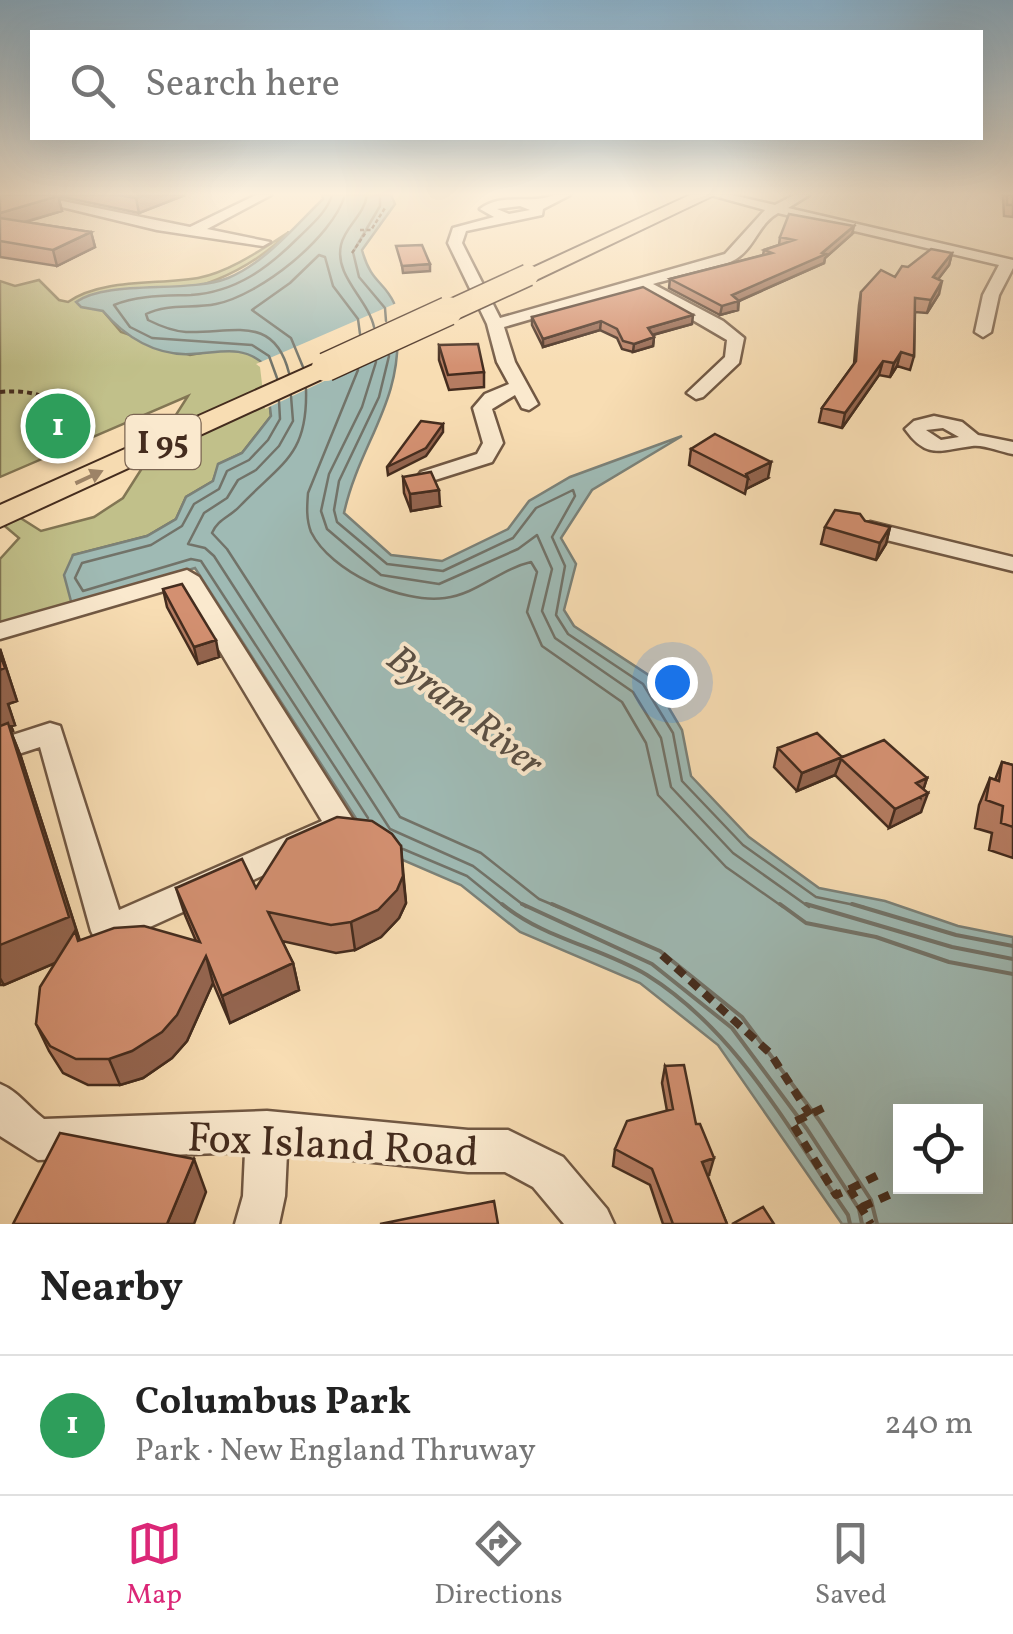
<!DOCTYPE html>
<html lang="en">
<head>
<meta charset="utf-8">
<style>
  body { margin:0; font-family:Vollkorn,serif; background:#f2f2f2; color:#222 }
  .controls { position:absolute; right:30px; bottom:30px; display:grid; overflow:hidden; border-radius:0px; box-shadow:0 10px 40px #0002 }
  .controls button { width:90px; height:90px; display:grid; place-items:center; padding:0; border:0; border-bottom:2px solid #e0e0e0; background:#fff; color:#222; font:50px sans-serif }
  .you { position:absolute; left:672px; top:682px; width:35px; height:35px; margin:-25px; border:8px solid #fff; border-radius:50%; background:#1a73e8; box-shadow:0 0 0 15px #1a73e833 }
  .badge { display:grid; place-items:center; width:65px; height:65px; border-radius:50%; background:#db2777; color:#fff; font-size:32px; font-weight:700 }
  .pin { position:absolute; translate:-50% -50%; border:5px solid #fff; box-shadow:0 2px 10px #0006 }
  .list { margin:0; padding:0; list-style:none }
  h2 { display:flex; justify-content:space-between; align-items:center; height:130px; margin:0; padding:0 40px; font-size:42px }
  h2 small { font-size:32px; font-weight:400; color:#767676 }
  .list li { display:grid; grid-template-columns:65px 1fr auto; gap:30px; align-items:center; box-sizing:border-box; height:140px; padding:0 40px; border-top:2px solid #e0e0e0 }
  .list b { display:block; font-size:38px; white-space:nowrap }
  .list p { margin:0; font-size:32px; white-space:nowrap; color:#767676 }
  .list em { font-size:32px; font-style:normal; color:#767676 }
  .icon { flex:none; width:55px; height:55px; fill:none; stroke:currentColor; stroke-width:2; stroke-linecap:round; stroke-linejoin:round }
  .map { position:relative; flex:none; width:1013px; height:1224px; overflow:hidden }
  .search { position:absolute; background:#fff; box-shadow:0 10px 40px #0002; left:30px; right:30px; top:30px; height:110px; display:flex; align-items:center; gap:25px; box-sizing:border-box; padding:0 35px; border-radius:0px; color:#767676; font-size:38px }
  .sheet { height:270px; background:#fff }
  nav { display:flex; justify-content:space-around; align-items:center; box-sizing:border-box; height:140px; border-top:2px solid #e0e0e0; background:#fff; font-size:28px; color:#767676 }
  nav a { display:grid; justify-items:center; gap:5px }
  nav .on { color:#db2777 }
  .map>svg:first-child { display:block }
</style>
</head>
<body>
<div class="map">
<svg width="1013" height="1224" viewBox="0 0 1013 1224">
  <rect width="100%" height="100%" fill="#f8ddb3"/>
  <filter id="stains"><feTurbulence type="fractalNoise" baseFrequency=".002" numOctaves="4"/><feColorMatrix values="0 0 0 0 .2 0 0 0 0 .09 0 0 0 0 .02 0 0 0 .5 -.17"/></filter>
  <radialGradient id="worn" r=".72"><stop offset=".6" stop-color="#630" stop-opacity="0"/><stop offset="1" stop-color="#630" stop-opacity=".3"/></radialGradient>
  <path fill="#c1c08a" stroke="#827654" stroke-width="2.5" d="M289 232C233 287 176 292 103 311L121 332 190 355 223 349 252 353 265 365 271 416 242 453 219 464 213 481 186 497 176 519 147 536 73 555 72 605 0 625V559L19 538 0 522V505L41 531 94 517 123 498 188 396 0 477V281L15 286 39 280 59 300 68 302C102 278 158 285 198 278 230 272 262 249 289 232Z"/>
  <path fill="#9fbab4" stroke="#7b8178" stroke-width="2.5" fill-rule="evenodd" d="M322 195H391L395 204 362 250C371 283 384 281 394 303 397 309 396 320 397 327 403 402 359 444 344 513L391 555 442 561 508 529 529 501 570 477 682 436 592 490 561 538 576 564 564 610 574 626 650 676 682 730 691 776 749 837 819 888 885 901 958 926 1013 937V1224H842L718 1045 640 983 520 932 461 885 375 848 195 568 72 605 64 575 73 555 147 536 176 519 186 497 213 481 218 464 242 453 271 416 265 365C242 344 220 353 191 354 156 356 125 337 103 311L81 307 76 302C108 279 188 294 228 278 265 263 295 226 323 199ZM900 1112H976V1186H900Z"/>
  <path fill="#f8ddb3" d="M399 302 403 344 265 409 260 367 256 364Z"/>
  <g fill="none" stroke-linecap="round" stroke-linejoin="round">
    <path stroke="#727369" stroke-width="2.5" d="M367 195C364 216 345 226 341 245 334 276 368 299 374 327
      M380 195V206L353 252 359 277 385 308 386 321
      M389 356 379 397 339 481 334 510 337 522 387 564 443 571 513 538 536 508 573 490 575 496 552 537 565 566 556 615 568 634 643 684 673 733 682 781 743 845 816 897 864 907
      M376 362 362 407 329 474 321 511 327 529 381 575 439 584 518 549 537 535 552 569 542 611 555 638 633 692 661 738 671 787 733 853 809 907
      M303 367 291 338 252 310 290 283 319 255 325 257 333 286 358 319 360 334
      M358 370 308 493C307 506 306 519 311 532 331 572 402 604 445 598 477 594 500 569 531 562L537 572 527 612 542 646 622 702 646 743 658 795 726 867 783 907
      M289 373C274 313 232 334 186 332 172 331 160 326 148 320L146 314C168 303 192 309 216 304 260 295 332 238 345 195
      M277 378 269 356 252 345 152 338 130 327 114 305C138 295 165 296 191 295 236 292 268 268 299 237 311 225 327 212 332 195
      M306 389C308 456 281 463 240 506 230 517 218 519 212 533L227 549 400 817 481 853 539 899 558 907
      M291 396 293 421 279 446 256 470 238 480 227 498 204 513 188 544 205 548 214 556 390 829 473 866 526 907
      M279 401 280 419 268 440 249 460 227 471 219 489 194 504 182 526 151 545 82 563 75 578 83 591 191 559 201 561 368 818
      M403 849 467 876 505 907"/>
    <path stroke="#727369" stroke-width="4" d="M502 904C545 939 600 947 647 975 737 1031 789 1130 848 1215L850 1224
      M522 904 652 964 732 1028 807 1129 859 1209 862 1224
      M552 904 660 951 742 1017 819 1120 871 1200 877 1224
      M780 904 806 923 876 937 949 962 1013 974
      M806 904 952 947 1013 959
      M852 904 956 935 1013 946"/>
    <g stroke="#715843" stroke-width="5">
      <path id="minor" d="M12 195H33L190 227 256 195H271L207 229 270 242 263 246 157 230Z
        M554 195H570L543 209 542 215 466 231 462 243 500 318 725 254 765 210 711 195H732L775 205 794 195H809L788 208 1013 260V268L999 295 991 332 983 337 975 332 983 295 999 265 778 213C759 223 755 247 736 259 714 272 679 276 653 284L723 321 744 338 739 363 703 397 696 399 687 393 725 357 727 340 638 288 504 327 515 362 538 404 529 410 522 408 515 395 492 409 503 443 492 462 435 480H421L418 476 421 472 477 454 483 443 473 408 485 394 509 384 497 362 487 324 448 243 453 228 494 217 480 209C503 192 529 205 554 195ZM520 206 530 210 509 214 497 209Z
        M934 416 962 422 978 435 1013 442V454C1001 452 983 444 972 446 941 450 927 460 905 429L914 421ZM943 428 959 437 941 440 926 430Z
        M870 522 1013 557V571L862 534 859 529Z
        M187 570 199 577 357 826 352 835 108 946 96 941 91 931 40 747 0 760V739L50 723 60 726 119 910 322 821 181 586 0 639V623Z
        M0 1084C18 1091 28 1107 44 1119L267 1111 468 1130H508L563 1157 607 1209 614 1224H564L533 1187 505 1172H468L287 1153 285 1196 279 1224H235L243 1196 245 1152 38 1160 0 1136Z"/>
    </g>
    <g stroke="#442c1e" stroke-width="4">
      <path id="highway" d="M690 195H714L536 280H520L517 275Z
        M326 359 335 361 339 367 335 373 0 527V505Z"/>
    </g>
    <path stroke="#442c1e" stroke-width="2.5" stroke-dasharray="4 2.5" stroke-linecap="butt" d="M360 230H371L385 208
      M352 253 366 232"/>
    <path stroke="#442c1e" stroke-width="4" stroke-dasharray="5 4" stroke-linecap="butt" d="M0 392C66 386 59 426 94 429"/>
    <path stroke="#442c1e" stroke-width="8" stroke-dasharray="11 8" stroke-linecap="butt" d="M662 955 770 1053 810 1115
      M823 1108 792 1123 836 1195 850 1189 871 1224
      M850 1189 878 1175
      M862 1207 891 1194"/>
    <use href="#minor" fill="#fae9ce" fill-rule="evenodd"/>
    <use href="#highway" fill="#f8ddb3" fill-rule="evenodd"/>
    <g stroke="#442c1e" stroke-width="24" stroke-linecap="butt">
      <path id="highway-bridge-far1" d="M443 314 528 275"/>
    </g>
    <g stroke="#442c1e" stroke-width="31" stroke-linecap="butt">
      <path id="highway-bridge" d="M326 367 448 311"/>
    </g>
    <use href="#highway-bridge-far1" stroke="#f8ddb3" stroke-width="21"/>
    <use href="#highway-bridge" stroke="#f8ddb3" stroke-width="28"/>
  </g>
  <path fill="#b57c61" stroke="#442c1e" stroke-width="2.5" d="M0 195H185L139 213 58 196 62 211 26 222 91 232 95 247 57 266 0 257Z
    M1003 195H1013V217L1004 216Z
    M852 234 825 258 824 263 739 301 738 310 720 315 669 288 670 279 763 255 764 250 779 245 780 237Z
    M952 253 949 265 938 279 939 294 927 313 915 312 914 356 910 370 897 366 890 377 879 375 842 428 819 422 822 408 854 364 859 305 861 292 895 277 908 267Z
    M532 317 692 324 653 335 654 337 653 346 633 352 622 349 617 338 600 330 543 347 532 325Z
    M439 345 484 372V387L449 390 439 360Z
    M691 449 768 478 746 489 745 494 689 465Z
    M403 477 440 506 411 511 404 493Z
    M865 521 890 527 886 544 876 560 821 544 825 527Z
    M163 589 219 657 198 664 167 607Z
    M0 649 17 701 8 704 15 725 11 726 13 731 11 732 21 757 80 941H196L185 915 176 888H256L401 846 406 903 399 918 381 937 355 950 336 953 282 941 293 963 299 990 230 1023 213 983 187 1041 172 1058 143 1078 120 1085H88L63 1073 49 1051 36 1024 55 963 4 985H0Z
    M778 748 842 757 927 778 923 790 921 812 889 828 835 775 797 791 774 767Z
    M1002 762 1013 765V858L989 850 992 833 975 828 979 805 990 778 995 780Z
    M665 1066 696 1124 709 1175 707 1176 727 1224H663L650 1185 613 1166 615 1149 667 1111 662 1083Z"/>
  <path fill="#94654f" stroke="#442c1e" stroke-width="2.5" d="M145 195H185L139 213 136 198Z
    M58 196 62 211 0 229V213Z
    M854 226 852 234 825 258 824 263 738 301V310L720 315 722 306 732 295 822 253Z
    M91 232 95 247 57 266 53 250Z
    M952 253 949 265 930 290 933 277Z
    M430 264V271L403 273 402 266Z
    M942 281 939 294 927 313 931 300Z
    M693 315 692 324 648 336V328Z
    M601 321 600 330 543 347V339Z
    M654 337 653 346 633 352 634 344Z
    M901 352 897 366 890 377 894 363Z
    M883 361 879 375 842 428 845 413Z
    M443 424V432L426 456 388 475 387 467Z
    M771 462 768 478 746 489 748 478 746 474Z
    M439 490 440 506 411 511 410 494Z
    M890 527 886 544 876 560 880 543Z
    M216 640 219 657 198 664 194 647Z
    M0 649 17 701 8 704 15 725 11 726 13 731 11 732 21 757 83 951 4 985 0 978Z
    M842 757 835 775 797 791 802 773Z
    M927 778 921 797 916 783Z
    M928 793 921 812 889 828 895 809Z
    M403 876 406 903 399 918 381 937 355 950 351 922Z
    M206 956 213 983 187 1041 172 1058 143 1078 120 1085 109 1059Z
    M293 963 299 990 230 1023 222 996Z
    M714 1158 709 1175 698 1178 702 1162Z
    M194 1159 206 1192 194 1224H167Z"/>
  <path fill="#d39071" stroke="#442c1e" stroke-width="2.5" d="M0 195H52L58 196 0 213Z
    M119 195H145L136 198Z
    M1007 195H1013V205H1007Z
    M789 214 854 226 822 253 826 254 732 295 739 301 722 306 670 279 772 253 764 250 794 240 780 237Z
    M0 218 91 232 53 250 0 241Z
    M422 245 430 264 402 266 396 246Z
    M931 249 952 253 933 277 942 281 931 300 915 298 914 356 901 352 894 363 883 361 845 413 822 408 856 361 861 292 881 270 895 277 902 266 908 267Z
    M643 287 693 315 648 328 654 337 634 344 623 341 617 329 601 321 543 339 532 317Z
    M478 344 484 372 448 375 439 345Z
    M421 421 443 424 426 448 387 467Z
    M715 434 771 462 746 474 748 478 691 449Z
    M431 472 439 490 410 494 403 477Z
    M835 510 860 514 865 521 890 527 880 543 825 527Z
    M182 584 216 640 194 647 163 589Z
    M0 654 5 668 0 670Z
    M8 723 69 917 0 945V726Z
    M817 733 842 757 802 773 778 748Z
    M884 740 927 778 916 783 928 793 895 809 840 758Z
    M1002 762 1013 765V827L1001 823 1003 806 986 800 990 778 999 781Z
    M337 817 372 821 392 834 401 846 403 876 397 890 378 910 351 922 331 925 268 912 293 963 222 996 206 956 177 1015 162 1032 132 1051 109 1059H76L50 1046 36 1024 40 987 75 931 78 941 114 928 144 926 200 942 176 888 242 859 256 888 287 839Z
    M684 1065 696 1124H700L714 1158 702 1162 727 1224H673L652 1169 615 1149 627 1121 673 1109 665 1066Z
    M60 1133 194 1159 167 1224H13Z
    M494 1201 498 1224H380Z
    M763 1207 774 1224H732Z"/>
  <defs><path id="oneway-solid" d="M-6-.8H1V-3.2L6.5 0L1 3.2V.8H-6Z" transform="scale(2.5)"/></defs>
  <use fill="#9e8468" href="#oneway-solid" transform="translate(89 477) rotate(-25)"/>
  <linearGradient id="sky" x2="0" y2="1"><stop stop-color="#8bb6d3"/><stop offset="0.53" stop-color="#fcf0dd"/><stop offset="1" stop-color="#fcf0dd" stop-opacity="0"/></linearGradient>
  <rect width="1013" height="366" fill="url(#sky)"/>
  <g text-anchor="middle" stroke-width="8" stroke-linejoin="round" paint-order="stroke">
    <rect fill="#fae9ce" stroke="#7b6553" stroke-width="2.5" x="125.5" y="415" width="75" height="54" rx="8"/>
    <g font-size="32" font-weight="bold" fill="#442c1e">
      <text x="163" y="453">I 95</text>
    </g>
    <g font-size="38" font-style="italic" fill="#5b5044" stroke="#fae9ce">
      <text transform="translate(466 710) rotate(38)" y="13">Byram River</text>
    </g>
    <g font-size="42" fill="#442c1e" stroke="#fae9ce">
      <text transform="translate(333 1143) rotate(3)" y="15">Fox Island Road</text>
    </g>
  </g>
  <rect width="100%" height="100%" filter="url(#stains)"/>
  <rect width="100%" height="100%" fill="url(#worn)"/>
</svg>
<div class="controls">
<button><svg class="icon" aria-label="locate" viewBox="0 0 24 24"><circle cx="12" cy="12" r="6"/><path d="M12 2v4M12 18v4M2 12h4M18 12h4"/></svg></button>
</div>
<div class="you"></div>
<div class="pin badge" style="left:58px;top:426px;background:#2e9e5b">1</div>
<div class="search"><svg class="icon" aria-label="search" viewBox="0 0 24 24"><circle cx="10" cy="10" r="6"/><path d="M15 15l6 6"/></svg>Search here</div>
</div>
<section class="sheet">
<h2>Nearby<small></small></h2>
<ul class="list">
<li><span class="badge" style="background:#2e9e5b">1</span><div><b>Columbus Park</b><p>Park · New England Thruway</p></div><em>240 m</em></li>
</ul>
</section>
<nav>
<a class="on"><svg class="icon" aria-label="map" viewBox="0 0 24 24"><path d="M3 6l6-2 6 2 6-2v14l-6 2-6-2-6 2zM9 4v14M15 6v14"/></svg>Map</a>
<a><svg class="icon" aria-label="directions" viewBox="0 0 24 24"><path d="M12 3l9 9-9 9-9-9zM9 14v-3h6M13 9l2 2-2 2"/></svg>Directions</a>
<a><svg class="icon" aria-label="saved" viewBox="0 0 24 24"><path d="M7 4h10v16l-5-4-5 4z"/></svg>Saved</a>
</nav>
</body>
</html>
